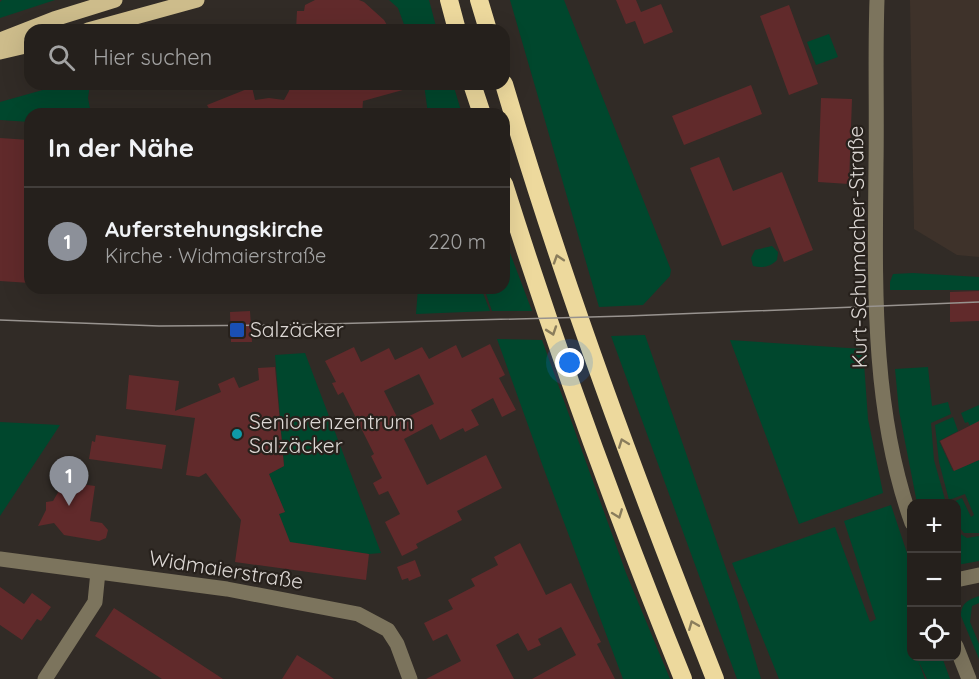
<!DOCTYPE html>
<html lang="de">
<head>
<meta charset="utf-8">
<style>
  body { margin:0; font-family:Quicksand,sans-serif; background:#312d29; color:#f1f3f6 }
  .controls { position:absolute; right:18px; bottom:18px; display:grid; overflow:hidden; border-radius:12px; box-shadow:0 6px 24px #0002 }
  .controls button { width:54px; height:54px; display:grid; place-items:center; padding:0; border:0; border-bottom:2px solid #423e3b; background:#25201c; color:#f1f3f6; font:30px sans-serif }
  .you { position:absolute; left:570px; top:363px; width:21px; height:21px; margin:-15px; border:4px solid #fff; border-radius:50%; background:#1a73e8; box-shadow:0 0 0 9px #1a73e833 }
  .badge { display:grid; place-items:center; width:39px; height:39px; border-radius:50%; background:#8c9099; color:#fff; font-size:20px; font-weight:700 }
  .pin { position:absolute; translate:-50% -50px; filter:drop-shadow(0 2px 3px #0008) }
  .pin::after { content:''; position:absolute; top:32px; width:21px; height:18px; background:inherit; clip-path:polygon(0 0,100% 0,50% 100%) }
  .list { margin:0; padding:0; list-style:none }
  h2 { display:flex; justify-content:space-between; align-items:center; height:78px; margin:0; padding:0 24px; font-size:26px }
  h2 small { font-size:20px; font-weight:400; color:#a3a3a3 }
  .list li { display:grid; grid-template-columns:39px 1fr auto; gap:18px; align-items:center; box-sizing:border-box; height:108px; padding:0 24px; border-top:2px solid #423e3b }
  .list b { display:block; font-size:22px; white-space:nowrap }
  .list p { margin:0; font-size:20px; white-space:nowrap; color:#a3a3a3 }
  .list em { font-size:20px; font-style:normal; color:#a3a3a3 }
  .icon { flex:none; width:33px; height:33px; fill:none; stroke:currentColor; stroke-width:2; stroke-linecap:round; stroke-linejoin:round }
  .map { position:relative; flex:none; width:979px; height:679px; overflow:hidden }
  .search { position:absolute; background:#25201c; box-shadow:0 6px 24px #0002; left:24px; top:24px; width:486px; height:66px; display:flex; align-items:center; gap:15px; box-sizing:border-box; padding:0 21px; border-radius:18px; color:#a3a3a3; font-size:22px }
  .panel { position:absolute; background:#25201c; box-shadow:0 6px 24px #0002; left:24px; top:108px; width:486px; height:186px; border-radius:18px }
  .map>svg:first-child { display:block }
</style>
</head>
<body>
<div class="map">
<svg width="979" height="679" viewBox="0 0 979 679">
  <rect width="100%" height="100%" fill="#312b26"/>
  <path fill="#3e322a" d="M910 0H979V257L957 255 914 229Z"/>
  <path fill="#00472d" d="M2 0H55L0 18V2Z
    M389 0H429L437 30H406L398 8Z
    M510 0H564L671 270 670 276 643 305 599 307Z
    M829 34 838 57 816 65 807 42Z
    M64 84H90L88 98 91 114H30V122L0 120V102Z
    M424 84H453L462 114H428Z
    M504 237 532 311H492L484 288H504Z
    M772 246 778 252 777 260C770 267 763 268 753 266L751 258 755 250Z
    M893 274 913 273 979 277V290H890V282Z
    M418 288H481L490 311 416 314Z
    M645 335 738 603 761 679H737L611 336Z
    M497 339 542 340 626 573 670 679H623L542 464Z
    M730 340 863 349 868 419 883 493 799 524Z
    M305 353 381 553 369 554 287 542V535L279 514 285 512 269 474 284 466 275 355Z
    M928 367 932 406 948 402 951 414 931 423 934 460 946 503H917L899 411 895 369Z
    M979 405V423L972 430 968 422 965 423 961 413Z
    M953 417 958 431 939 441 953 471 979 460V533H964L957 524 956 504 951 503 962 498 971 517 974 515 965 494 949 500 939 462 935 425Z
    M0 422 60 425 0 516Z
    M891 505 911 565 912 656 942 657 950 679H927L918 660 925 679H779L732 563 835 527 870 622 876 619 844 521Z
    M956 531 967 538 979 536V561L957 565Z
    M979 596V603L972 606 970 622 979 644V659L961 616C961 603 968 600 979 596Z"/>
  <path fill="#612a2b" fill-rule="evenodd" d="M315 0H359L364 2 384 20 390 30H296L297 11H304L305 5Z
    M616 0H636L641 12 661 4 673 32 644 44 635 21 626 24Z
    M789 5 818 84 789 95 760 16Z
    M291 84H410V88L363 101 362 114H212L207 105 252 87 255 100 269 98 284 100 289 91Z
    M751 85 762 114 684 145 672 116Z
    M821 98 852 99 849 184 818 182Z
    M0 138 30 140V283L0 281Z
    M719 157 733 191 782 172 813 250 784 262 770 227 722 246 690 168Z
    M979 291V321L950 322V292Z
    M250 311 252 342H231L230 312Z
    M490 344 505 375 499 378 516 410 502 417 493 398 471 410 479 425 465 432 463 428 440 440 432 424 404 439 427 485 486 455 502 488 457 511 462 520 416 544 418 548 402 556 385 522 400 514 388 491 379 495 373 483 382 478 371 456 374 454 343 392 338 395 332 383 336 382 325 361 354 347 361 362 389 348 395 360 422 347 429 359 456 345 462 358ZM419 374 434 404 399 421 384 391Z
    M275 367 284 466 269 474 285 512 279 514 290 542 369 554 366 580 235 562 241 520 206 473 199 477 186 475 195 418 126 409 129 375 179 381 175 411 221 392 218 384 234 377 239 388 259 380 258 368Z
    M979 421V460L954 471 940 441Z
    M96 435 166 445 162 469 89 459 92 441 95 442Z
    M67 477 73 483 95 486 90 521 102 523 108 530 106 538 99 541 64 535 54 523 38 526 46 510V502L53 501Z
    M520 543 546 595 571 583 601 642 597 644 615 679H532L576 655 561 627 538 639 541 645 528 651 518 633 496 645 514 679H426L461 661 447 634 433 641 424 623 453 609 448 600 475 586 471 579 498 565 494 557Z
    M415 560 421 576 409 581 408 578 402 580 397 567Z
    M0 587 24 604 32 593 51 607 41 621 37 619 22 640 0 625Z
    M114 608 194 660 223 679H162L95 636Z
    M297 655 318 668 334 679H282Z"/>
  <g fill="none" stroke-linecap="round" stroke-linejoin="round">
    <path stroke="#7c745d" stroke-width="15" d="M877 0C875 55 877 109 876 164 875 284 871 409 912 523
      M0 559 227 589 358 614 388 630 397 644 410 679
      M956 580 979 575
      M956 646 969 679
      M45 679 95 602 98 572"/>
    <path stroke="#cdbc8b" stroke-width="15" d="M88 30 197 0
      M0 40 54 19 115 0
      M0 52 30 45"/>
    <path stroke="#edd99d" stroke-width="18" d="M449 0 457 30
      M479 0 488 30
      M472 84 482 114
      M504 84C564 287 637 482 715 679
      M504 184C557 352 617 516 683 679"/>
    <path stroke="#98938f" stroke-width="1.5" d="M0 320 159 326 288 325 627 316 979 302"/>
  </g>
  <defs><path id="oneway-chevron" d="M-2-3.5L2.5 0L-2 3.5" fill="none" stroke-width="1.6" stroke-linecap="round" stroke-linejoin="round" transform="scale(1.5)"/></defs>
  <g stroke="#8a7d5c">
    <use href="#oneway-chevron" transform="translate(558 259) rotate(-108)"/>
    <use href="#oneway-chevron" transform="translate(552 331) rotate(71)"/>
    <use href="#oneway-chevron" transform="translate(623 443) rotate(-111)"/>
    <use href="#oneway-chevron" transform="translate(618 514) rotate(69)"/>
    <use href="#oneway-chevron" transform="translate(693 625) rotate(-112)"/>
  </g>
  <rect fill="#1a4fb4" stroke="#27211c" stroke-width="2" x="229" y="322" width="16" height="16" rx="3"/>
  <circle fill="#0f9aa8" stroke="#27211c" stroke-width="2" cx="237" cy="434" r="6"/>
  <g text-anchor="middle" stroke-width="4.5" stroke-linejoin="round" paint-order="stroke">
    <g font-size="21" fill="#dcd7d4" stroke="#27211c">
      <text transform="translate(858 247) rotate(-91)" y="7">Kurt-Schumacher-Straße</text>
      <text transform="translate(226 570) rotate(9)" y="7">Widmaierstraße</text>
    </g>
    <g font-size="21" fill="#dcd7d4" stroke="#27211c" text-anchor="start">
      <text x="250" y="337">Salzäcker</text>
      <text x="249" y="429">Seniorenzentrum<tspan x="249" dy="24">Salzäcker</tspan></text>
    </g>
  </g>
</svg>
<div class="controls">
<button>+</button>
<button>−</button>
<button><svg class="icon" aria-label="locate" viewBox="0 0 24 24"><circle cx="12" cy="12" r="6"/><path d="M12 2v4M12 18v4M2 12h4M18 12h4"/></svg></button>
</div>
<div class="you"></div>
<div class="pin badge" style="left:69px;top:506px">1</div>
<div class="search"><svg class="icon" aria-label="search" viewBox="0 0 24 24"><circle cx="10" cy="10" r="6"/><path d="M15 15l6 6"/></svg>Hier suchen</div>
<section class="panel">
<h2>In der Nähe<small></small></h2>
<ul class="list">
<li><span class="badge">1</span><div><b>Auferstehungskirche</b><p>Kirche · Widmaierstraße</p></div><em>220 m</em></li>
</ul>
</section>
</div>
</body>
</html>
